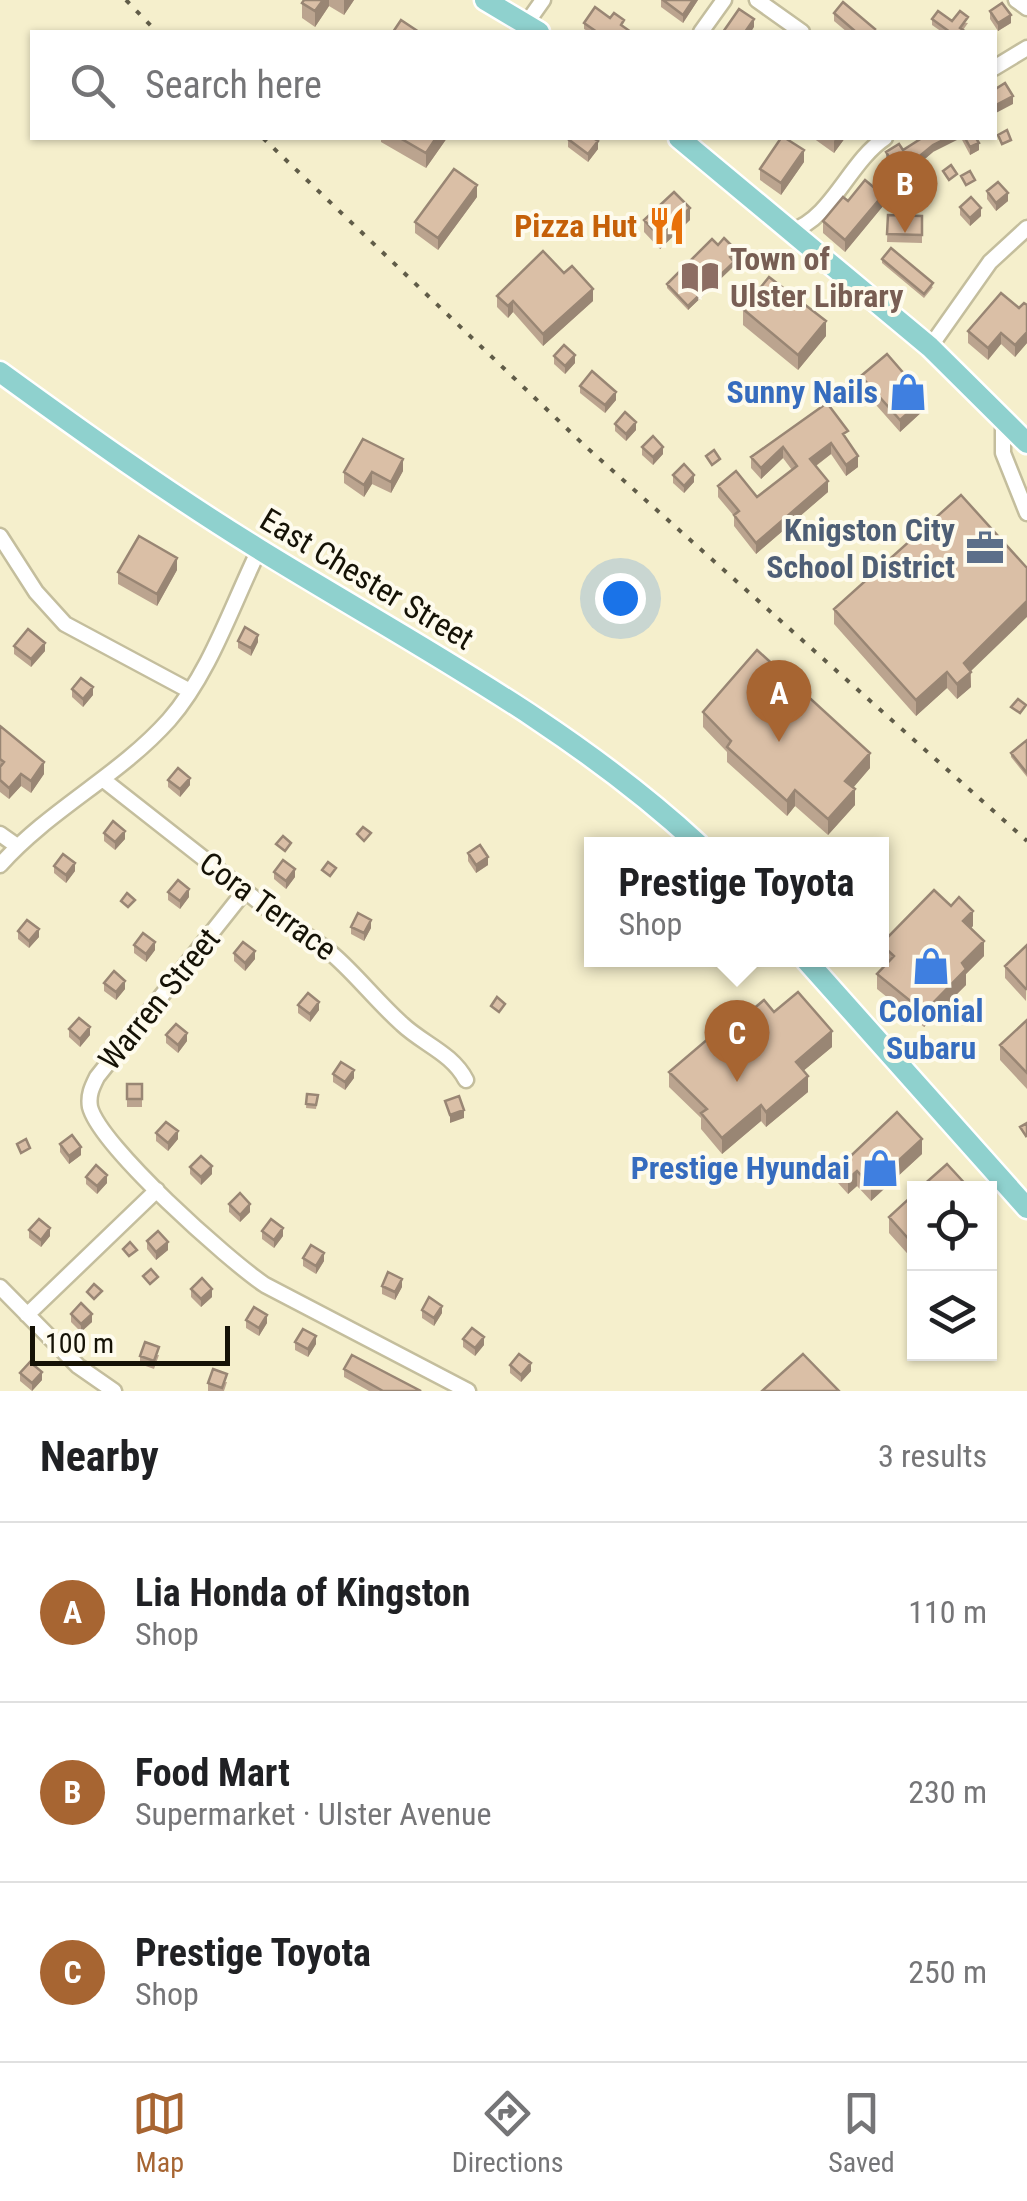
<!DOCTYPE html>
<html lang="en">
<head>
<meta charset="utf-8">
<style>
  body { margin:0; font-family:"Roboto Condensed",sans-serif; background:#f6f6f6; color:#202124 }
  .controls { position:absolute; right:30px; bottom:30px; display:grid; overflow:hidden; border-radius:0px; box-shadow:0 2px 8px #0004 }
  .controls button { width:90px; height:90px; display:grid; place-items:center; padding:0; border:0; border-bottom:2px solid #e0e0e0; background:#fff; color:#202124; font:50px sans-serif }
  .scale { position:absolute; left:30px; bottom:25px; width:200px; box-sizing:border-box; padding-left:10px; border:5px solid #151206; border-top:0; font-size:28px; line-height:35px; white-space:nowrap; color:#151206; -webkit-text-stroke:8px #fefbed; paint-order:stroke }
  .you { position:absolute; left:620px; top:598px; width:35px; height:35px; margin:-25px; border:8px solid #fff; border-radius:50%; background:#1a73e8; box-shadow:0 0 0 15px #1a73e833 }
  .badge { display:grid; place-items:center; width:65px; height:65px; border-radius:50%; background:#a76532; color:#fff; font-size:32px; font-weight:700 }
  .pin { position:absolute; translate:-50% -82px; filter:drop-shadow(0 2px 5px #0008) }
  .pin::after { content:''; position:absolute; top:52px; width:35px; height:30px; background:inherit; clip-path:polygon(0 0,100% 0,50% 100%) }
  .popup { position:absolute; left:584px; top:837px; width:305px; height:130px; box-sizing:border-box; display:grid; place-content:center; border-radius:0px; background:#fff; filter:drop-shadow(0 2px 8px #0005); font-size:32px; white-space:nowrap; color:#757577 }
  .popup b { font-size:38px; color:#202124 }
  .popup::after { content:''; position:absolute; left:50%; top:100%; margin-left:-20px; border:20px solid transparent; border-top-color:#fff }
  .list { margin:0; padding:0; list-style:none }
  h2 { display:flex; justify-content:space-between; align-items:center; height:130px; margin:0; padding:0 40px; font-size:42px }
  h2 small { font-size:32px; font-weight:400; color:#757577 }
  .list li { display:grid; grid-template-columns:65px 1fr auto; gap:30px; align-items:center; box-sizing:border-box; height:180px; padding:0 40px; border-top:2px solid #e0e0e0 }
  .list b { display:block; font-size:38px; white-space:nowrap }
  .list p { margin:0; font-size:32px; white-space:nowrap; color:#757577 }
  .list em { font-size:32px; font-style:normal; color:#757577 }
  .icon { flex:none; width:55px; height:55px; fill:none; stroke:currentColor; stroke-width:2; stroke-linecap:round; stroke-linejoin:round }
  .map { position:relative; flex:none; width:1027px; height:1391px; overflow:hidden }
  .search { position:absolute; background:#fff; box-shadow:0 2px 8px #0004; left:30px; right:30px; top:30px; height:110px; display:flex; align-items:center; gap:25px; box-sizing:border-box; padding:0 35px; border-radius:0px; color:#757577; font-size:38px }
  .sheet { height:670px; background:#fff }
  nav { display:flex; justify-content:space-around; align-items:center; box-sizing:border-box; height:140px; border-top:2px solid #e0e0e0; background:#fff; font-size:28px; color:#757577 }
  nav a { display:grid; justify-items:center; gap:5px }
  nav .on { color:#a76532 }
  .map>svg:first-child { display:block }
</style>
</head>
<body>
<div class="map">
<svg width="1027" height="1391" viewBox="0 0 1027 1391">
  <rect width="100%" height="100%" fill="#f5efcc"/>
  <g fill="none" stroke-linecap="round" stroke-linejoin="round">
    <g stroke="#c4be9d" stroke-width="19">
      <path id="minor" d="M757 0 802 32
        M1016 0 1027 8
        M526 24 543 0
        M701 32 724 0
        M994 68 1027 48
        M791 231C832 218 849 162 885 138
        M930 347 990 262 1027 228
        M1003 416V453L1027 513
        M0 536 36 592 65 624 190 691
        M105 781 291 927C340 950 363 989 402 1024 423 1044 452 1053 466 1080
        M0 834 17 846
        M0 865C50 809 119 776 169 720 210 673 232 605 259 550
        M244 892 97 1077C92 1087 88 1095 90 1107 100 1146 228 1260 265 1285L468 1391
        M0 1287 78 1366 114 1391
        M27 1315 157 1190"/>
    </g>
    <g stroke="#fff" stroke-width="25">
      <path id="primary" d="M485 0 539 32
        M679 138 930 347 1027 443
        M0 372C84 433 168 493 257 548 409 642 566 722 698 844
        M806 960 1027 1208"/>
    </g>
    <use href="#minor" stroke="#fff" stroke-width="14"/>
    <use href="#primary" stroke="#8fd1ce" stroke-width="20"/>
    <path stroke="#605c48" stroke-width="4" stroke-dasharray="5 10" stroke-linecap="butt" d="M126 0 157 32
      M263 138 584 445 1027 841"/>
  </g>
  <path fill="#bba48f" d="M304 0H354L344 15 329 6 315 27 302 18V3Z
    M661 0H698L683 23 661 7Z
    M990 11 1011 23 998 31 990 19Z
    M834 13 875 32H847L834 21Z
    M610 18 624 26 623 27 631 32H589L584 29V23Z
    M932 19 968 23 963 30 966 32H942L932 25Z
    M381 138H447L426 168 381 142Z
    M813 138H845L834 153Z
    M961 138H976L979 150 970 155Z
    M568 139 598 149 588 162 568 147Z
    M903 150 933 152 899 181 886 160V152Z
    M804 162 781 195 760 180V169Z
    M987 191 1008 201 996 211 987 199Z
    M477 197 438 250 415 233V222Z
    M883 206 845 252 823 233V221Z
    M960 207 981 216 970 226 960 215Z
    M888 215 922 216V243L887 242Z
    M644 220H690L660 249 644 232Z
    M718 245 737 255 732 259 734 266 688 310 667 288V284Z
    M882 259 933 287 924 298 882 263Z
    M497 296 593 301 543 346 513 312 508 318 497 307Z
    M1027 305V343L1015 357 1001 344 988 360 968 343V331Z
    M743 309 826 336 798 370 743 325Z
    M554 356 575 363 565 374 554 364Z
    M861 376 925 409 900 432 861 388Z
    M580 386 616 400 605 413 580 393Z
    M827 403 848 441 858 467 846 476 831 454 816 466 828 492 756 554 734 526V516L718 497V486L757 497 792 470 783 458 761 479 751 468V457Z
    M615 424 636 430 626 441 615 431Z
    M642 447 663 454 653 465 642 455Z
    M403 471 391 493 372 484 364 497 344 483V472Z
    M673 475 694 482 684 493 673 483Z
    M177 570 157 606 118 584V572Z
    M834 609 971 672V687L957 699 947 688 916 716 834 624Z
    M238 641 258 642 251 656 238 648Z
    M14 646 45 651 31 667 14 654Z
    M72 689 93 695 83 707 72 697Z
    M703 712 870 768 853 788 855 805 828 835 795 806 787 816 727 762V752L703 727Z
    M0 726 44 774 31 793 21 786 9 799 0 792Z
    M1027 740V777L1011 757V753Z
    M168 780 190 785 180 797 168 787Z
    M104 833 125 839 115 850 104 841Z
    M468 853 488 865 476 873 468 861Z
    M54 866 75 871 66 883 54 873Z
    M274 872 295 877 286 889 274 879Z
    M168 892 189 897 180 909 168 900Z
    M973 926 971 928 984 956 966 974V985L924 1027 877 989V974L886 964 881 960 882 943Z
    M351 927 371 928 364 941 351 934Z
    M18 931 39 937 29 948 18 939Z
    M134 945 155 950 146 962 134 953Z
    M1027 945 1026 1001 1005 978V966Z
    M234 953 255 959 245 971 234 961Z
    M104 983 125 989 116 1000 104 991Z
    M298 1005 319 1010 310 1022 298 1013Z
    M774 1012 832 1047 803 1071 808 1092 766 1127 761 1121 722 1154 701 1129V1118L669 1087V1072L733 1026Z
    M1027 1020V1089L1000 1060V1045Z
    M69 1029 90 1035 80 1047 69 1037Z
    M166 1035 187 1041 178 1053 166 1043Z
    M333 1074 354 1078 345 1090 333 1082Z
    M127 1084H142V1107H127Z
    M307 1094 318 1095 316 1109 306 1108Z
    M156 1133 178 1139 168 1151 156 1141Z
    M60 1144 81 1155 69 1164 60 1152Z
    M922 1154 871 1201 857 1186 848 1194 838 1183V1168Z
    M190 1167 212 1174 201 1185 190 1174Z
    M86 1177 107 1183 97 1194 86 1184Z
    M914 1194V1261L889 1233V1217Z
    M229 1204 250 1212 240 1222 229 1212Z
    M29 1230 50 1236 41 1247 29 1238Z
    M262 1231 283 1236 274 1248 262 1239Z
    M147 1241 168 1250 156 1260 147 1249Z
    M303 1258 324 1261 316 1274 303 1266Z
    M382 1286 402 1287 395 1300 382 1294Z
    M191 1289 212 1297 201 1307 191 1297Z
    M422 1310 442 1313 434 1326 422 1318Z
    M71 1314 92 1322 81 1332 71 1322Z
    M246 1320 267 1323 259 1336 246 1328Z
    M463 1339 484 1345 475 1356 463 1347Z
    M295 1342 316 1344 308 1357 295 1350Z
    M159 1355 154 1369 140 1364V1356Z
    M510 1365 531 1371 521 1382 510 1373Z
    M344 1369 421 1391H369L344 1377Z
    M20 1373 42 1380 32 1391 20 1381Z
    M227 1382 224 1391H208V1383Z"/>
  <path fill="#998674" d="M323 0H329V6L315 27V11Z
    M344 0H354L344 15Z
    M693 0H698L683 23V15Z
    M1011 15V23L998 31V23Z
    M754 19V27L751 32H745Z
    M1013 96V104L994 114V106Z
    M436 138H447L426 168V153Z
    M836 138H845L834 153V141Z
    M947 138H961L933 152 899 181V173L933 145Z
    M598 141V149L588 162V154Z
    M979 143V150L970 155V147Z
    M804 150V162L781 195V183Z
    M477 185V197L438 250V238Z
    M1008 193V201L996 211V203Z
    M883 195V206L845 252V240Z
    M690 208V220L660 249V237Z
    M981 208V216L970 226V218Z
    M734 262V266L688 310V306Z
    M593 289V301L543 346V334Z
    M513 301V312L508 318V306Z
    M826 321V336L798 370V355Z
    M1027 332V343L1015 357V345Z
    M1001 333V344L988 360V348Z
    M575 355V363L565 374V366Z
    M616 392V400L605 413V405Z
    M925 398V409L900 432V420Z
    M636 422V430L626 441V434Z
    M831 443V454L810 470V459Z
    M663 447V454L653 465V457Z
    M783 447V458L761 479V468Z
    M858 456V467L846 476V465Z
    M403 459V471L391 493V482Z
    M372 472V484L364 497V485Z
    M694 475V482L684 493V486Z
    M828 481V492L756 554V543Z
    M177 558V570L157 606V594Z
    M1027 601V617L970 672 971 687 957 699V684L964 663Z
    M258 635V642L251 656V648Z
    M45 643V651L31 667V659Z
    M947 672V688L916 716V700Z
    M93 687V695L83 707V699Z
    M870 753V768L845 797V781Z
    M44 762V774L31 793V781Z
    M21 774V786L9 799V788Z
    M190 778V785L180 797V789Z
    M855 789V805L828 835V819Z
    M795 790V806L787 816V801Z
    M125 831V839L115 850V842Z
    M488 857V865L476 873V865Z
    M75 863V871L66 883V875Z
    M295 869V877L286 889V881Z
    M189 889V897L180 909V901Z
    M973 911V926L963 936V921Z
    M371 920V928L364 941V933Z
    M39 929V937L29 948V941Z
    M984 941V956L966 974V985L924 1027V1012L962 963Z
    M155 942V950L146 962V954Z
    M255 951V959L245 971V963Z
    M125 981V989L116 1000V992Z
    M319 1002V1010L310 1022V1014Z
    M90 1027V1035L80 1047V1039Z
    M832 1031V1047L796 1077V1062Z
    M187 1033V1041L178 1053V1045Z
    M354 1070V1078L345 1090V1082Z
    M808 1076V1092L766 1127V1112Z
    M761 1105V1121L722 1154V1138Z
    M464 1110V1118L450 1123V1115Z
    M178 1131V1139L168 1151V1143Z
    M922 1139V1154L871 1201V1186Z
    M81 1147V1155L69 1164V1156Z
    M212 1166V1174L201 1185V1177Z
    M857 1171V1186L848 1194V1179Z
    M107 1175V1183L97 1194V1186Z
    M250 1204V1212L240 1222V1215Z
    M50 1228V1236L41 1247V1240Z
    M283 1228V1236L274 1248V1240Z
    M168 1242V1250L156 1260V1252Z
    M324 1253V1261L316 1274V1266Z
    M402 1279V1287L395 1300V1292Z
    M212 1289V1297L201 1307V1299Z
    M442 1306V1313L434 1326V1318Z
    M92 1314V1322L81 1332V1324Z
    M267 1315V1323L259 1336V1328Z
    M316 1336V1344L308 1357V1349Z
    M484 1337V1345L475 1356V1348Z
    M531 1363V1371L521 1382V1375Z
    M42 1372V1380L32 1391V1383Z"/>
  <path fill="#dabfa6" stroke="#998674" stroke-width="2.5" d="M304 0H323L315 11 302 3Z
    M663 0H693L683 15Z
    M843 2 875 29 872 32H856L834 13Z
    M1002 3 1011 15 998 23 990 11Z
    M595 7 610 18 614 13 624 20 621 25 631 32H597L584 23Z
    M739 9 754 19 745 32H723Z
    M938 11 952 21 960 11 968 17 960 28 966 32H950L932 19Z
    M401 20 419 32H393Z
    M1005 83 1013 96 994 106V90Z
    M1007 130 1011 140 1002 144 998 135Z
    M400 138H436L426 153Z
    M569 138H593L598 141 588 154 568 139Z
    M781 138H785L804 150 781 183 760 169Z
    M922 138H947L933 145 899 173 886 152 899 144 903 150Z
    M965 138H976L979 143 970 147Z
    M951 165 957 174 949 180 943 171Z
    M454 169 477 185 438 238 415 222Z
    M970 171 975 180 966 185 961 176Z
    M865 180 883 195 845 240 823 221 843 197 848 201Z
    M998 182 1008 193 996 203 987 191Z
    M674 192 690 208 660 237 644 220Z
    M971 197 981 208 970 218 960 207Z
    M888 215 922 216V235L887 234Z
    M724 238 737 251 730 257 734 262 688 306 667 284 712 239 718 245Z
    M891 248 933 283 924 294 882 259Z
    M543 251 564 273 572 266 593 289 543 334 513 301 508 306 497 296Z
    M769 277 826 321 798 355 743 309Z
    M1001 293 1019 308 1024 303 1027 305V332L1015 345 1001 333 988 348 968 331Z
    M564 345 575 355 565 366 554 356Z
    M887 354 925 398 900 420 861 376Z
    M592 371 616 392 605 405 580 386Z
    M827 403 848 431 843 434 858 456 846 465 831 443 810 459 828 481 756 543 734 515 739 511 718 486 736 471 757 497 797 466 783 447 761 468 751 457Z
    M625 412 636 422 626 434 615 424Z
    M653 436 663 447 653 457 642 447Z
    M363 439 403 459 391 482 372 472 364 485 344 472Z
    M714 450 720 459 712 465 706 456Z
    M684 464 694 475 684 486 673 475Z
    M961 495 1027 568V601L964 663 971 672 957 684 947 672 916 700 834 609Z
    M139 536 177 558 157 594 118 572Z
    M245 627 258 635 251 648 238 641Z
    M28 629 45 643 31 659 14 646Z
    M757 650 870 753 845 781 855 789 828 819 795 790 787 801 727 747 731 741 703 712Z
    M81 678 93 687 83 699 72 689Z
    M1018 699 1026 705 1020 713 1011 707Z
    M0 726 44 762 31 781 21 774 9 788 0 780V767L4 762 0 759Z
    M1027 740V773L1011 753Z
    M178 768 190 778 180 789 168 780Z
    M113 821 125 831 115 842 104 833Z
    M363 827 371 833 364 841 357 834Z
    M283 836 291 843 285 851 276 844Z
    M480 845 488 857 476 865 468 853Z
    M63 854 75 863 66 875 54 866Z
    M283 860 295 869 286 881 274 872Z
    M328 862 336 868 330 876 322 870Z
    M178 880 189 889 180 901 168 892Z
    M934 890 951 906 959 897 973 911 963 921 984 941 962 963 966 969 924 1012 877 974 894 956 882 945V943Z
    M127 893 135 900 128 907 121 901Z
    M358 913 371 920 364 933 351 927Z
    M27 920 39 929 29 941 18 931Z
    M143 933 155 942 146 954 134 945Z
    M243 942 255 951 245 963 234 953Z
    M1027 945V988L1026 989 1005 966Z
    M114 971 125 981 116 992 104 983Z
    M798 992 832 1031 796 1062 808 1076 766 1112 761 1105 722 1138 701 1113 707 1109 669 1072 729 1021 733 1026 764 1000 774 1012Z
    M308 993 319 1002 310 1014 298 1005Z
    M497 997 505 1004 499 1012 491 1006Z
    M79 1018 90 1027 80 1039 69 1029Z
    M1027 1020V1073L1000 1045Z
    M176 1024 187 1033 178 1045 166 1035Z
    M341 1062 354 1070 345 1082 333 1074Z
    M127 1084H142V1099H127Z
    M307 1094 318 1095 316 1105 306 1104Z
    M459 1096 464 1110 450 1115 445 1101Z
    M897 1112 922 1139 871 1186 857 1171 848 1179 838 1168Z
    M166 1122 178 1131 168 1143 156 1133Z
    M1027 1123V1135L1026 1136 1020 1127Z
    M72 1135 81 1147 69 1156 60 1144Z
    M26 1139 30 1148 21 1153 17 1144Z
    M201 1156 212 1166 201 1177 190 1167Z
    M947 1164 969 1188H920Z
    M96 1165 107 1175 97 1186 86 1177Z
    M240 1193 250 1204 240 1215 229 1204Z
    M914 1194V1245L889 1217Z
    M39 1219 50 1228 41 1240 29 1230Z
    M271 1219 283 1228 274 1240 262 1231Z
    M158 1231 168 1242 156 1252 147 1241Z
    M130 1242 137 1250 129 1256 123 1249Z
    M311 1245 324 1253 316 1266 303 1258Z
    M151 1269 158 1277 150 1284 143 1276Z
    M388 1272 402 1279 395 1292 382 1286Z
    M202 1278 212 1289 201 1299 191 1289Z
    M94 1284 102 1291 94 1299 87 1292Z
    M429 1297 442 1306 434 1318 422 1310Z
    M81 1303 92 1314 81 1324 71 1314Z
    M254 1307 267 1315 259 1328 246 1320Z
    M472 1328 484 1337 475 1348 463 1339Z
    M303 1329 316 1336 308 1349 295 1342Z
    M145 1342 159 1347 154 1361 140 1356Z
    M519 1354 531 1363 521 1375 510 1365Z
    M803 1354 839 1391H762Z
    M352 1355 421 1391H383L344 1369Z
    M30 1362 42 1372 32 1383 20 1373Z
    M213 1369 227 1374 222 1388 208 1383Z"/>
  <defs>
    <g id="restaurant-bare" transform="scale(3)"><path d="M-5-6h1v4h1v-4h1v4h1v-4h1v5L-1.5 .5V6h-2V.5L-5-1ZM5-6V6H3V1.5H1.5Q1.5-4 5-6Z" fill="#e8710a" stroke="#fefbed" stroke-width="2.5" paint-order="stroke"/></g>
    <g id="library-bare" transform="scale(3)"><path d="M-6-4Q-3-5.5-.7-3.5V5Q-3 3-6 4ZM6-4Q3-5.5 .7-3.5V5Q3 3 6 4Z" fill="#8d6e63" stroke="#fefbed" stroke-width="2.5" paint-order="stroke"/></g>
    <g id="shop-bare" transform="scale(3)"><path d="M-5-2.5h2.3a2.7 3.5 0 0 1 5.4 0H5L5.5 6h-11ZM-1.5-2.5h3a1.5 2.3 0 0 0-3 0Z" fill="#3f7fe0" stroke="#fefbed" stroke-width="2.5" paint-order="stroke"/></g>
    <g id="office-bare" transform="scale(3)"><path d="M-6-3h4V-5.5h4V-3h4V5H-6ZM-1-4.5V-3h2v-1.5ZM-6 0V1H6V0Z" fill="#5c6f8a" stroke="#fefbed" stroke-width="2.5" paint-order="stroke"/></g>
  </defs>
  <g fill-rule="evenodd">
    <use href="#restaurant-bare" x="667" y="226"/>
    <use href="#library-bare" x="700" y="277"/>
    <use href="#shop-bare" x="908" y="392"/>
    <use href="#office-bare" x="985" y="548"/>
    <use href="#shop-bare" x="931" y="966"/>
    <use href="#shop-bare" x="880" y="1168"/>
  </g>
  <g text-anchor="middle" stroke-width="8" stroke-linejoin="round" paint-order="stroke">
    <g font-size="32" font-weight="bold" fill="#c56008" stroke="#fefbed" text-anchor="end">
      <text x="637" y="237">Pizza Hut</text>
    </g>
    <g font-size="32" font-weight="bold" fill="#785e54" stroke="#fefbed" text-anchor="start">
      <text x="730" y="270">Town of<tspan x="730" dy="37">Ulster Library</tspan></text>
    </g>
    <g font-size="32" font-weight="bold" fill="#366cbe" stroke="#fefbed" text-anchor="end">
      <text x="878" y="403">Sunny Nails</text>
      <text x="931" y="1022" text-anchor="middle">Colonial<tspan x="931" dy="37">Subaru</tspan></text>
      <text x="850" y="1179">Prestige Hyundai</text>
    </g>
    <g font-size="32" font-weight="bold" fill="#4e5e75" stroke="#fefbed" text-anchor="end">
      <text x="955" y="541">Knigston City<tspan x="955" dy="37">School District</tspan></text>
    </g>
    <g font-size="32" fill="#151206" stroke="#fefbed">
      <text transform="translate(367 579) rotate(31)" y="11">East Chester Street</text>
      <text transform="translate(268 906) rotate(36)" y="11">Cora Terrace</text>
      <text transform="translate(159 999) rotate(-51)" y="11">Warren Street</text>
    </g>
  </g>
</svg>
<div class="controls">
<button><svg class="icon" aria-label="locate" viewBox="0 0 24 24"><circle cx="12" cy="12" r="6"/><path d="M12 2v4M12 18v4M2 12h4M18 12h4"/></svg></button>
<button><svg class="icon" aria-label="layers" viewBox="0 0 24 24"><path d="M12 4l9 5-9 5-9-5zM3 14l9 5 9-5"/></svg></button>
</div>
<div class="scale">100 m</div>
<div class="you"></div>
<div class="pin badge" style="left:779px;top:742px">A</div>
<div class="pin badge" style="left:905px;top:233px">B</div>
<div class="pin badge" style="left:737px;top:1082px">C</div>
<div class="popup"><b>Prestige Toyota</b>Shop</div>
<div class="search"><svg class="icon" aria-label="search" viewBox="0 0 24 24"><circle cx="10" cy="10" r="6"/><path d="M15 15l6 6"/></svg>Search here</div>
</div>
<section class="sheet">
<h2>Nearby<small>3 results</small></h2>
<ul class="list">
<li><span class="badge">A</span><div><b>Lia Honda of Kingston</b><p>Shop</p></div><em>110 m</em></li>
<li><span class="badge">B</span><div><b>Food Mart</b><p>Supermarket · Ulster Avenue</p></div><em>230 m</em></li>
<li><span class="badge">C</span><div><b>Prestige Toyota</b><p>Shop</p></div><em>250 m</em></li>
</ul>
</section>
<nav>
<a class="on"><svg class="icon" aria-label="map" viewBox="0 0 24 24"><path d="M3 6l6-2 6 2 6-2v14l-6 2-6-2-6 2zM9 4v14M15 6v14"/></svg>Map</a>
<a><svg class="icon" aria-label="directions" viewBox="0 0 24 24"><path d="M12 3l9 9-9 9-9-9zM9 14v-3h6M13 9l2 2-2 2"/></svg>Directions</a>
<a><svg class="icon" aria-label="saved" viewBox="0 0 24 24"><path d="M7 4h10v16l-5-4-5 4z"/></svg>Saved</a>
</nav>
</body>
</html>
